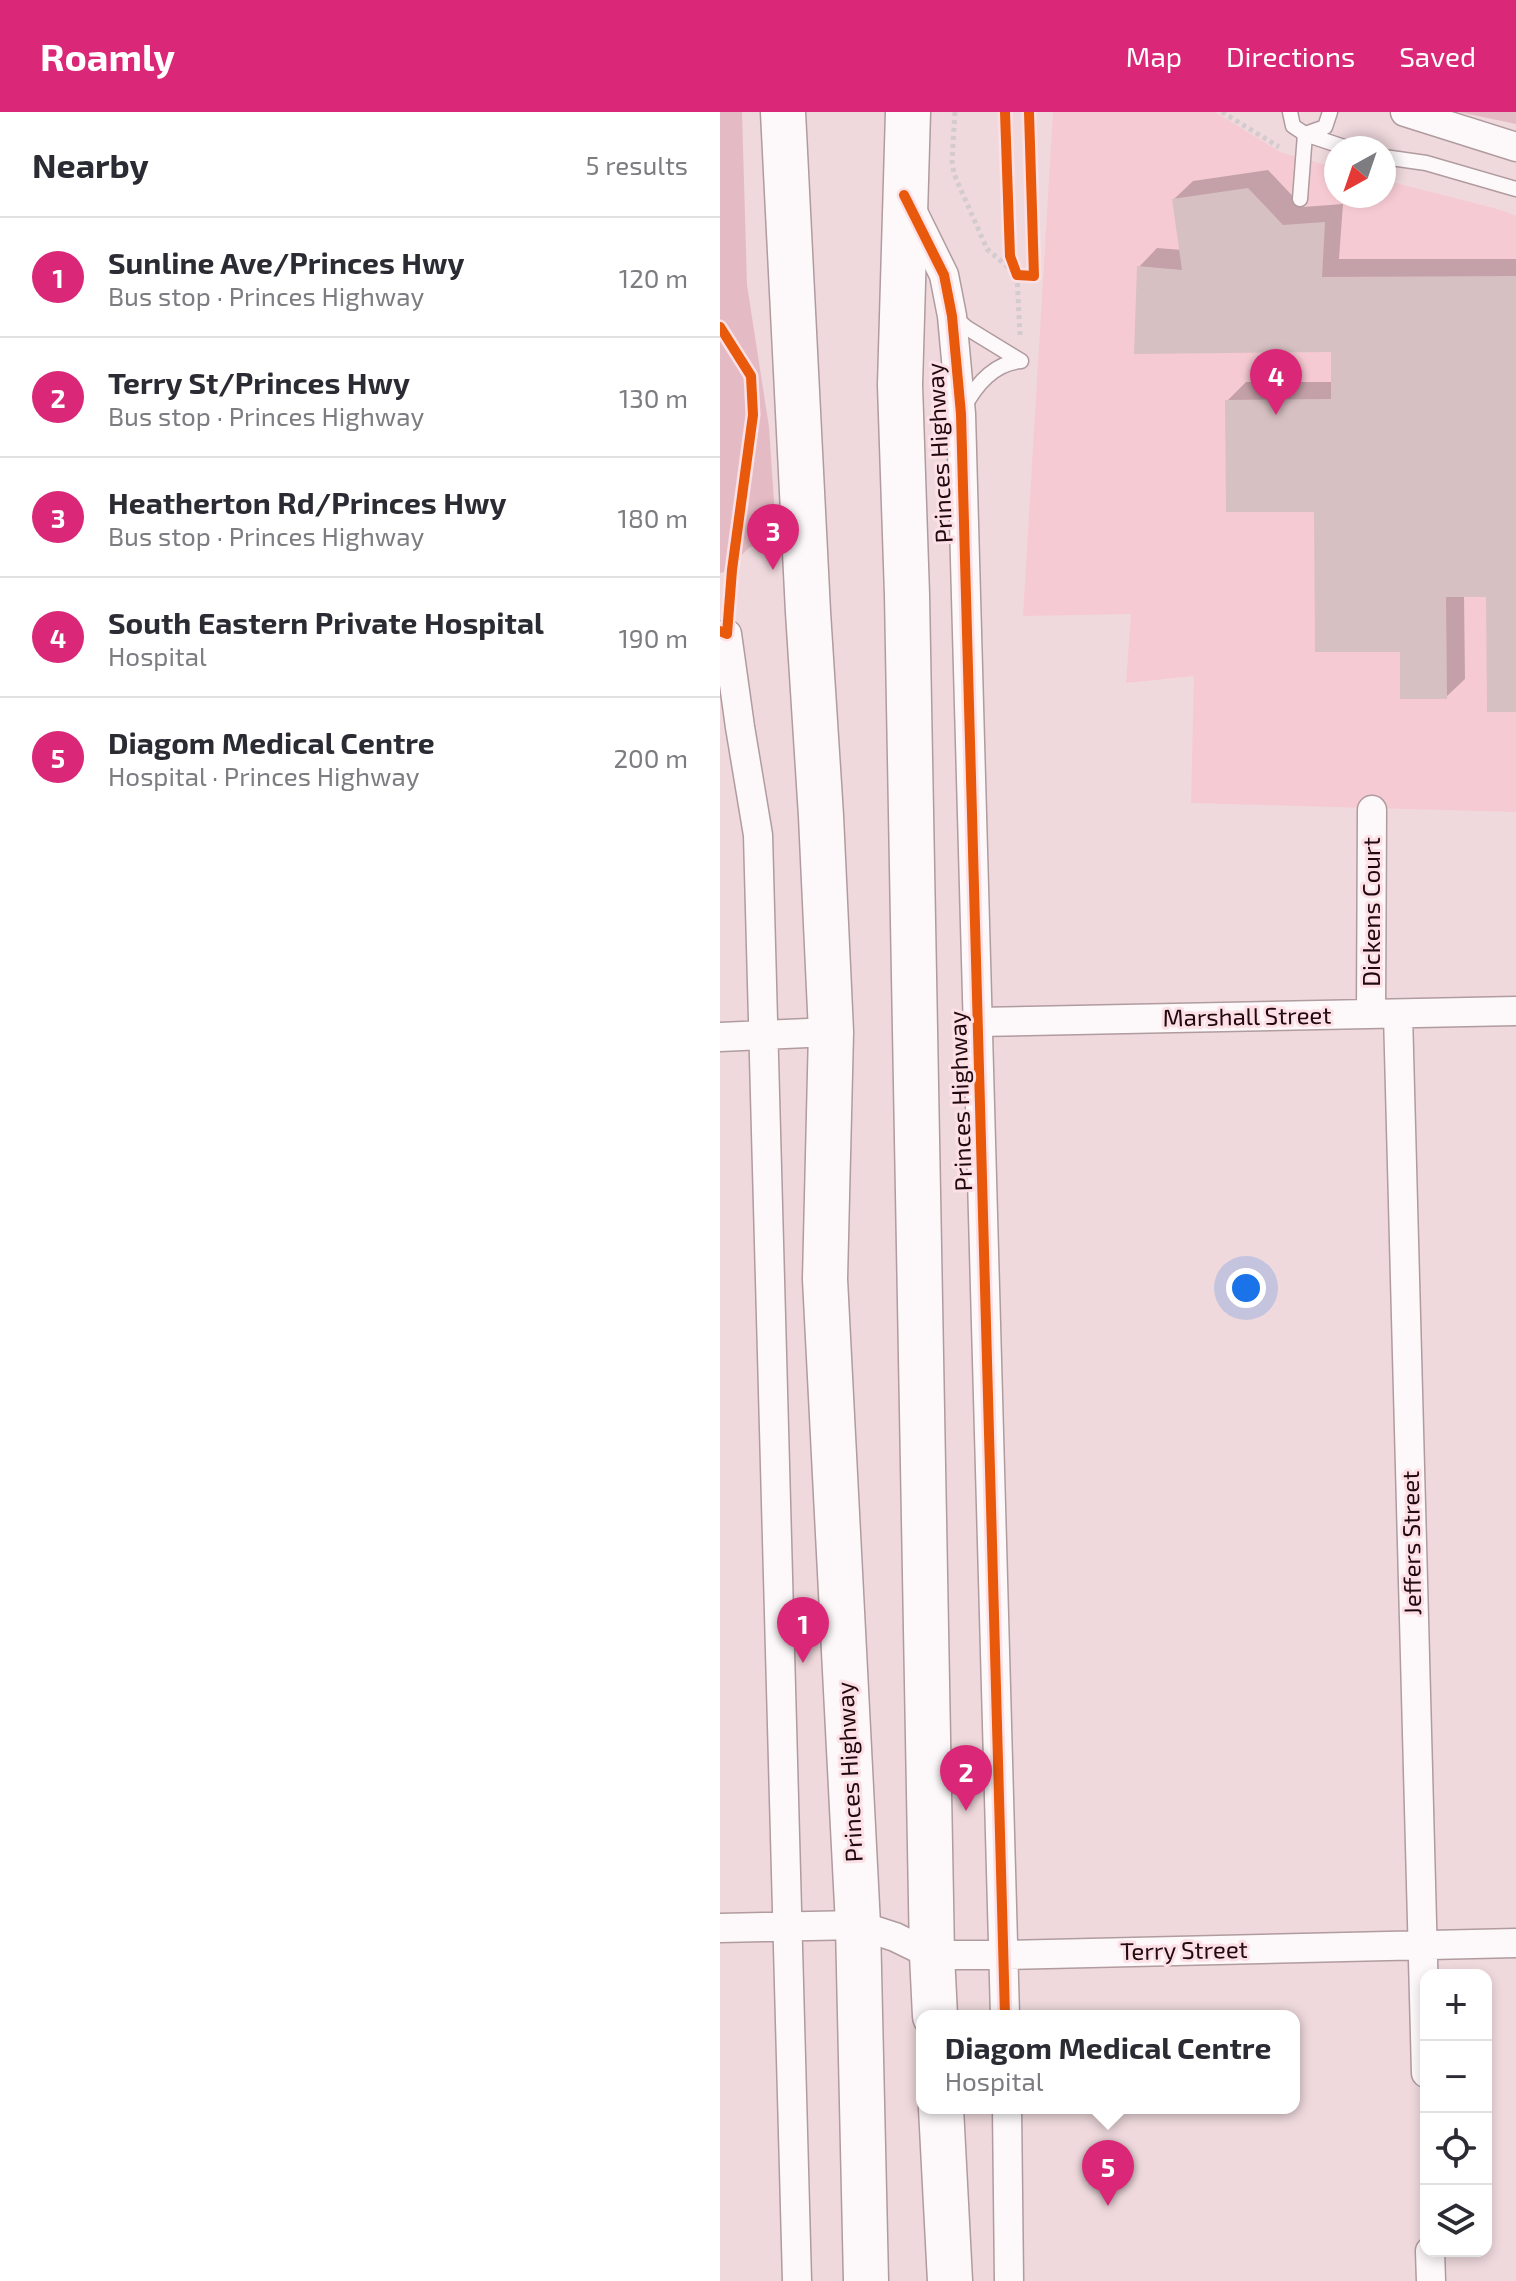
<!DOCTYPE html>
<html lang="en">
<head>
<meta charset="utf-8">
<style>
  body { margin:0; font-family:"Exo 2",sans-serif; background:#f2f2f3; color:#2b2b33 }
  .controls { position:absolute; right:24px; bottom:24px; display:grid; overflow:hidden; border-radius:16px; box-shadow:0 4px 12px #0003 }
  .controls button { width:72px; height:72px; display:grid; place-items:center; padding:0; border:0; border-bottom:2px solid #e1e1e2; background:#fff; color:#2b2b33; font:40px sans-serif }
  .compass { position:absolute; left:604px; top:24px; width:72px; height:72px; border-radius:50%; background:#fff; box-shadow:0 4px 12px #0003; rotate:220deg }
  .you { position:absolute; left:526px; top:1176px; width:28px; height:28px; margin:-20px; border:6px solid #fff; border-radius:50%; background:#1a73e8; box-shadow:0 0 0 12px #1a73e833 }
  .badge { display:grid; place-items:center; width:52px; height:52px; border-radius:50%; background:#db2777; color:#fff; font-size:26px; font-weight:700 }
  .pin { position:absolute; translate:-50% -66px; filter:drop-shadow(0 2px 4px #0008) }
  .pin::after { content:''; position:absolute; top:42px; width:28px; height:24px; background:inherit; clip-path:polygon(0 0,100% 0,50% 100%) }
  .popup { position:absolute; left:196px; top:1898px; width:384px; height:104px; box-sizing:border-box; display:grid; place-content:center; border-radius:16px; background:#fff; filter:drop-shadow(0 2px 6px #0005); font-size:26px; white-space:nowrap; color:#7c7c81 }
  .popup b { font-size:30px; color:#2b2b33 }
  .popup::after { content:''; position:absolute; left:50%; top:100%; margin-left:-16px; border:16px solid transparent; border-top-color:#fff }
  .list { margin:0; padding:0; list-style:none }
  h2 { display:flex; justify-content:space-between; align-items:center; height:104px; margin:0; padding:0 32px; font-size:34px }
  h2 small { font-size:26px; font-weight:400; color:#7c7c81 }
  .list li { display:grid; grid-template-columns:52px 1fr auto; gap:24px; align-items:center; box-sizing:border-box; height:120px; padding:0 32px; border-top:2px solid #e1e1e2 }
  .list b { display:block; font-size:30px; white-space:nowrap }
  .list p { margin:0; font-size:26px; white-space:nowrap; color:#7c7c81 }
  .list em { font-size:26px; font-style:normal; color:#7c7c81 }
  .icon { flex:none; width:44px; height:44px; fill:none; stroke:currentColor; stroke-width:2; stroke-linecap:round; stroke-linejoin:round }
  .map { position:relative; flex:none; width:796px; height:2169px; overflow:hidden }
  header { display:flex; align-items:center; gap:48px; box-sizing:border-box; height:112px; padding:0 40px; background:#db2777; color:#fff }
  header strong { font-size:38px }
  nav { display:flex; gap:44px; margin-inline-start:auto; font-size:28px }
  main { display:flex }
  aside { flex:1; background:#fff }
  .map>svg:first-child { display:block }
</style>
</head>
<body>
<header>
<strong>Roamly</strong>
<nav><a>Map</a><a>Directions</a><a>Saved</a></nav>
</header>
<main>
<aside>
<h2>Nearby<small>5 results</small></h2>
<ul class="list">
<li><span class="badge">1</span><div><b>Sunline Ave/Princes Hwy</b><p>Bus stop · Princes Highway</p></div><em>120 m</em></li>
<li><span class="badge">2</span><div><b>Terry St/Princes Hwy</b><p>Bus stop · Princes Highway</p></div><em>130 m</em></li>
<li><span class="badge">3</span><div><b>Heatherton Rd/Princes Hwy</b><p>Bus stop · Princes Highway</p></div><em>180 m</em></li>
<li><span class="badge">4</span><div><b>South Eastern Private Hospital</b><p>Hospital</p></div><em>190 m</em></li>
<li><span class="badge">5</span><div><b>Diagom Medical Centre</b><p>Hospital · Princes Highway</p></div><em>200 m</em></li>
</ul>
</aside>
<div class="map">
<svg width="796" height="2169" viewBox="0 0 796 2169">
  <rect width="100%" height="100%" fill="#efd9dd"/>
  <path fill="#f6cad3" d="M333 0H495L560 40 616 56V84H664V68L781 98 796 104V700L471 691 474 564 406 571 411 502 303 504Z"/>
  <path fill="#e4bbc4" d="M0 0H22L27 173 49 315 57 434 30 435 4 460 0 461Z
    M739 0H796V12Z"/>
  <path fill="#0003" d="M548 58 583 95 623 92 619 147H796V598L768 483H744L745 567 726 585 682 538 596 398 507 289 526 270H613V238L419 155 437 136 462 138 454 87 473 69Z"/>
  <path fill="#d7c0c2" d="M528 76 563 113 605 110 602 165 796 164V600H767L766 485H726L727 587H680V540H595L594 400H506L505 288 611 287V240L414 242 417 154 462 158 452 87Z"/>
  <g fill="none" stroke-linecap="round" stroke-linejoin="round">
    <g stroke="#b09b9f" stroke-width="17">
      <path id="service" d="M570 0 573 14 585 22 627 36
        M585 22 605 15 610 0
        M664 45 706 51 796 77
        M580 87 585 22
        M233 204 247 216 301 249
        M243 297C255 274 274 251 301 249"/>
    </g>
    <g stroke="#b09b9f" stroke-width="31">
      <path id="minor" d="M685 0 796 35
        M190 94 224 163 232 204 241 302 285 1904
        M7 522 20 615 38 723 77 2169
        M651 902 652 698
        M678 902 706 1961
        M258 910 796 899
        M0 925 111 920
        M0 1816 138 1813 175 1825 212 1843H284L796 1831
        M287 1996 289 2169
        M710 2139 711 2169"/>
    </g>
    <g stroke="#b09b9f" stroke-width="47">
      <path id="trunk" d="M63 0 88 500 101 704 111 920 105 1167 138 1813 146 2169
        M188 0 180 273 187 483 212 1843 215 1904
        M221 1996 230 2169"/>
    </g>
    <path stroke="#d3cbcd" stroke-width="5" stroke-dasharray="4 4" stroke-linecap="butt" d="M235 0 232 49 234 62 267 137 297 163 300 223
      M502 0 559 35"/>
    <use href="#service" stroke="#fdf9fa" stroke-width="14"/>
    <use href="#minor" stroke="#fdf9fa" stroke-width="28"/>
    <use href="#trunk" stroke="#fdf9fa" stroke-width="44"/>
    <g stroke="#fde0e5" stroke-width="15">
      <path id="cycleway" d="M285 0 290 144 297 163 314 164 309 0
        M184 83 224 163 232 204 241 302 285 1904
        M0 215 31 264 33 303 12 458 7 522 0 519"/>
    </g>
    <use href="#cycleway" stroke="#e8590c" stroke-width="10"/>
  </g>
  <g text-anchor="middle" stroke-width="6" stroke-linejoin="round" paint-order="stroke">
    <g font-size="24" fill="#20090f" stroke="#fde0e5">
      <text transform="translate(220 341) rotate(-93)" y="8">Princes Highway</text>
      <text transform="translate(652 800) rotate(-90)" y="8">Dickens Court</text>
      <text transform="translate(527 905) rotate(-1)" y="8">Marshall Street</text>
      <text transform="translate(241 989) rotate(-92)" y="8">Princes Highway</text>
      <text transform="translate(692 1431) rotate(-91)" y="8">Jeffers Street</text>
      <text transform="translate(130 1660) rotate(-93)" y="8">Princes Highway</text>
      <text transform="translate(464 1839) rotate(-1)" y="8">Terry Street</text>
    </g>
  </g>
</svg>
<div class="controls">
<button>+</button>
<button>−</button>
<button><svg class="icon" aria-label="locate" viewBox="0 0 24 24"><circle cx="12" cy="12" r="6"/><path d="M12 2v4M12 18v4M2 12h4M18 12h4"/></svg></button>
<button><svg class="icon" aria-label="layers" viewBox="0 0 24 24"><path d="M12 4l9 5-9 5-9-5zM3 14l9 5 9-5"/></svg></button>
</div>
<svg class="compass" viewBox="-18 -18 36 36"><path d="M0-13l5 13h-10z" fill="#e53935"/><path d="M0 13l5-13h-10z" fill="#7c7c81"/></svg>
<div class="you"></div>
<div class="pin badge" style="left:83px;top:1551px">1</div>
<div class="pin badge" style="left:246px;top:1699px">2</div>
<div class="pin badge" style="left:53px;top:458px">3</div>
<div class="pin badge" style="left:556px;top:303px">4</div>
<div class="pin badge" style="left:388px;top:2094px">5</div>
<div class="popup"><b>Diagom Medical Centre</b>Hospital</div>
</div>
</main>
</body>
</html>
